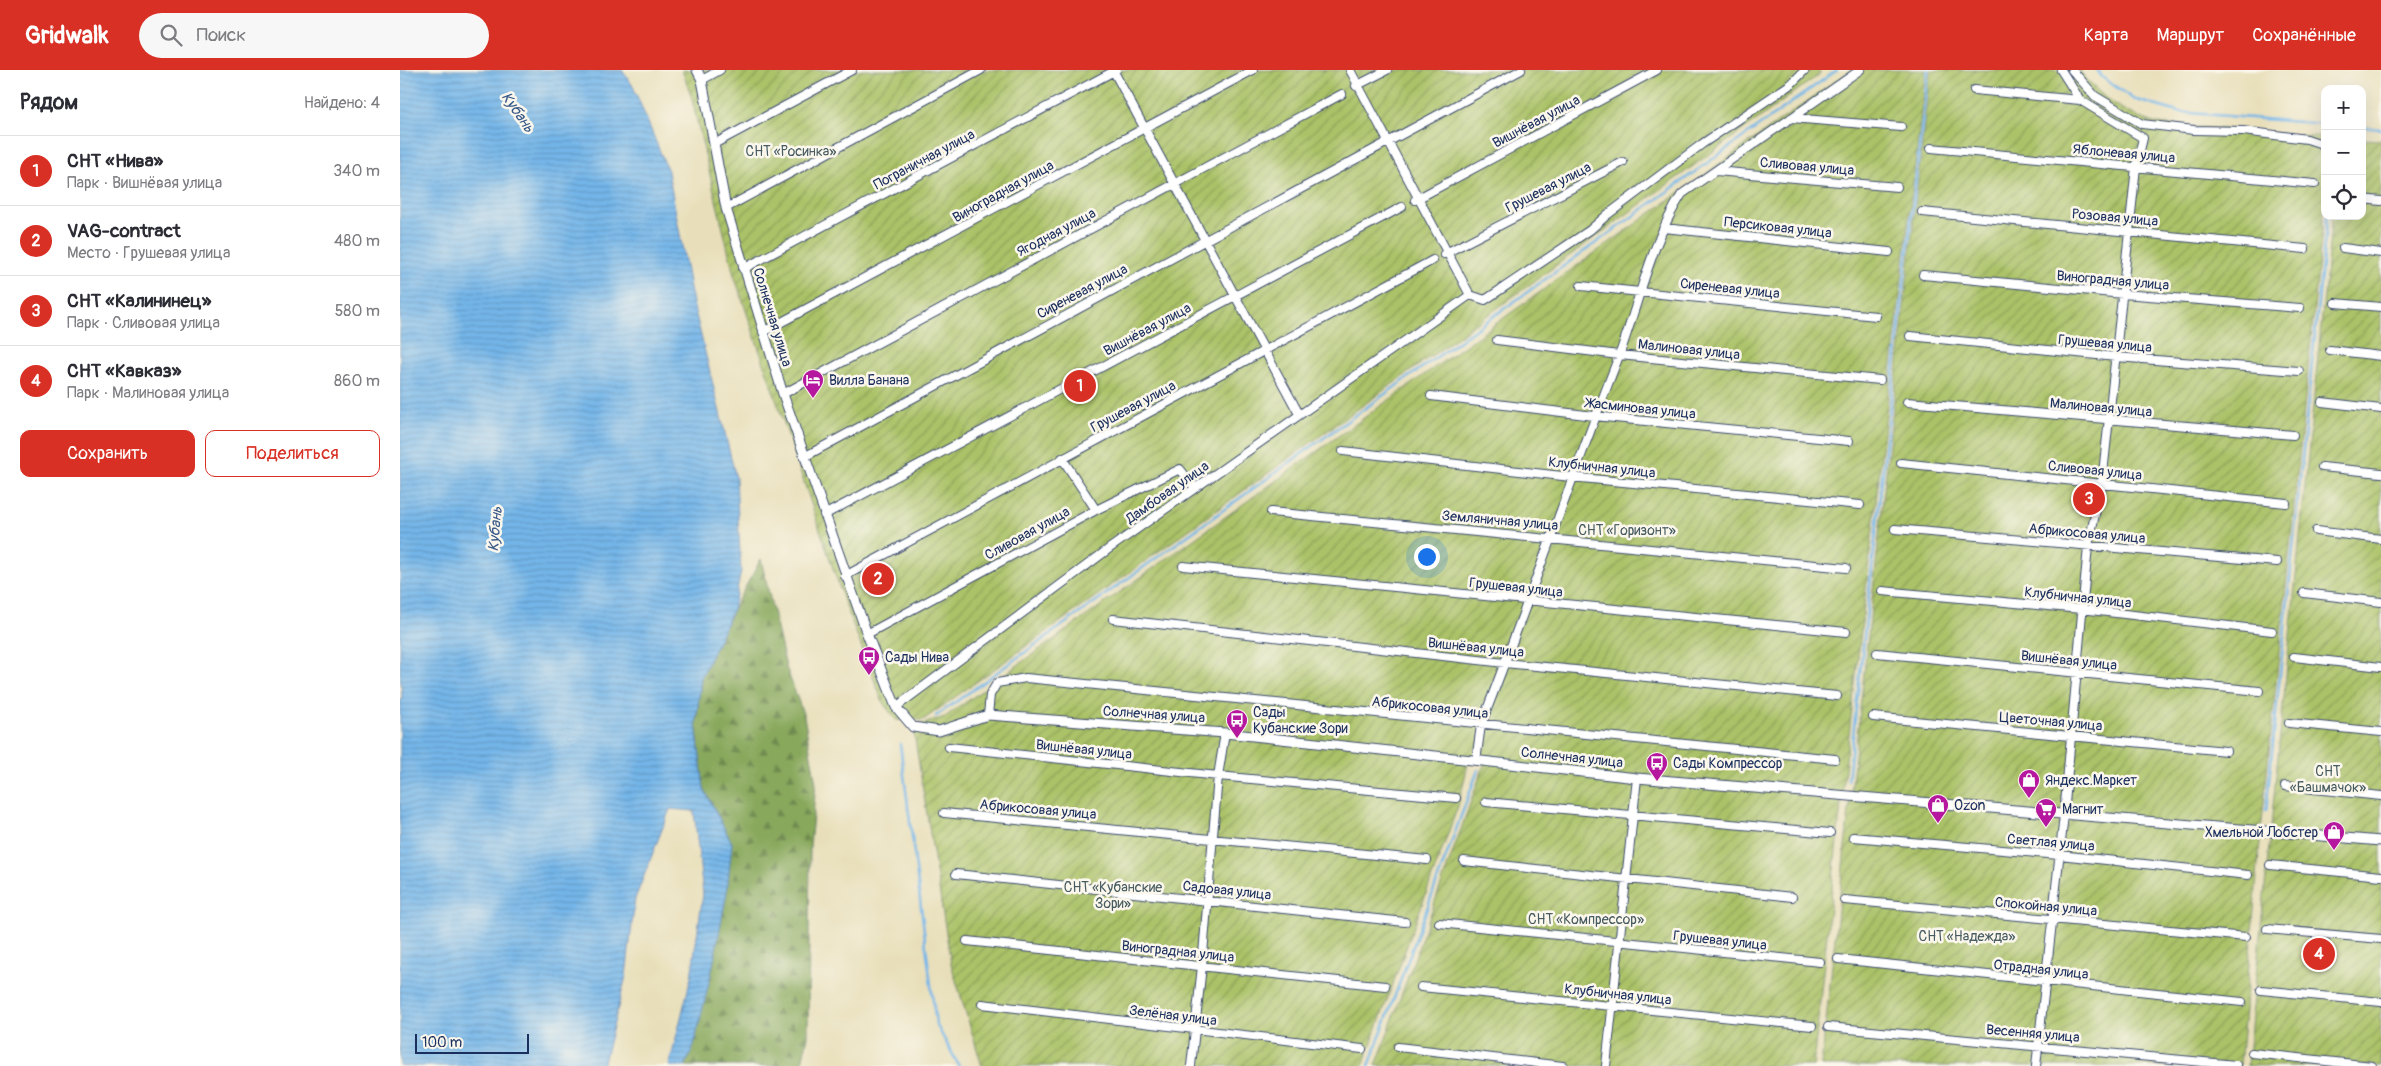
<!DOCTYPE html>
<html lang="ru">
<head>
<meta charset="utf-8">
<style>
  body { margin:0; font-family:Pangolin,sans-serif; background:#f7f7f7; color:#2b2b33 }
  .controls { position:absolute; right:15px; top:15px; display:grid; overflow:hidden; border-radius:10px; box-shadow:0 5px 20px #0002 }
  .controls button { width:45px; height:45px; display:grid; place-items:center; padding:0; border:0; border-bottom:1px solid #e1e1e2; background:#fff; color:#2b2b33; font:25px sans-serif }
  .scale { position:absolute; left:15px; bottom:12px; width:114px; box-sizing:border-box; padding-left:5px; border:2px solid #1b2f5e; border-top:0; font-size:14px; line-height:18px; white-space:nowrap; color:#1b2f5e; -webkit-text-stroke:4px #fbf7ec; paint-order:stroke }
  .you { position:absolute; left:1026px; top:486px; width:18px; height:18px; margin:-12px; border:4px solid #fff; border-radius:50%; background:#1a73e8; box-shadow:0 0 0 8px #1a73e833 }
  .badge { display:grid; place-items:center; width:32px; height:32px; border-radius:50%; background:#d93025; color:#fff; font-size:16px; font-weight:700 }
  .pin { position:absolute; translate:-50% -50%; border:2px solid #fff; box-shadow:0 1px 5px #0006 }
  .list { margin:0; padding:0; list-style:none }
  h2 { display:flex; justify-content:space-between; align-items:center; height:65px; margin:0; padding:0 20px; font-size:21px }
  h2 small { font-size:16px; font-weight:400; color:#7c7c81 }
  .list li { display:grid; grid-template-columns:32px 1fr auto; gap:15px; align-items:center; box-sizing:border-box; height:70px; padding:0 20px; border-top:1px solid #e1e1e2 }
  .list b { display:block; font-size:19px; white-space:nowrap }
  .list p { margin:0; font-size:16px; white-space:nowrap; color:#7c7c81 }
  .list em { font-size:16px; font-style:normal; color:#7c7c81 }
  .actions { display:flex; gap:10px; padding:15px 20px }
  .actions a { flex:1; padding:11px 0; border:1px solid #d93025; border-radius:10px; text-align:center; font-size:18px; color:#d93025 }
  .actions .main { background:#d93025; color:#fff }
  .icon { flex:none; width:28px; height:28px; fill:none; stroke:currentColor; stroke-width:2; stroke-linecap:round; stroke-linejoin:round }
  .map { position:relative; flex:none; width:1981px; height:996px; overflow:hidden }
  header { display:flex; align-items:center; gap:30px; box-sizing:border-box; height:70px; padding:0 25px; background:#d93025; color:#fff }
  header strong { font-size:24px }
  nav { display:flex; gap:28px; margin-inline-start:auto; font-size:18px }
  .search { width:350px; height:45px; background:#f7f7f7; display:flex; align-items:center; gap:12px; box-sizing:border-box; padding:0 18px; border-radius:28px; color:#7c7c81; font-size:19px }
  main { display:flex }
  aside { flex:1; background:#fff }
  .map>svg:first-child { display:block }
</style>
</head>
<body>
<header>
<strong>Gridwalk</strong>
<div class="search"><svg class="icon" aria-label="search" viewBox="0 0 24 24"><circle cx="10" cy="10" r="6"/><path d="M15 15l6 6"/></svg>Поиск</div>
<nav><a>Карта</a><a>Маршрут</a><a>Сохранённые</a></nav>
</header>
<main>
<aside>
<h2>Рядом<small>Найдено: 4</small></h2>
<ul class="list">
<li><span class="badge">1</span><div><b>СНТ «Нива»</b><p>Парк · Вишнёвая улица</p></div><em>340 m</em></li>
<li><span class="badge">2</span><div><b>VAG-contract</b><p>Место · Грушевая улица</p></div><em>480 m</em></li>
<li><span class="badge">3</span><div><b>СНТ «Калининец»</b><p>Парк · Сливовая улица</p></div><em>580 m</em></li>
<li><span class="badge">4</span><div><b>СНТ «Кавказ»</b><p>Парк · Малиновая улица</p></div><em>860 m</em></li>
</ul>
<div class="actions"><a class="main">Сохранить</a><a>Поделиться</a></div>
</aside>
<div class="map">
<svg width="1981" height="996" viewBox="0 0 1981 996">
  <defs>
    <pattern id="forest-firs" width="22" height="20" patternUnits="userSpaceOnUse" patternTransform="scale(1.25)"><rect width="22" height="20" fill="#88a85c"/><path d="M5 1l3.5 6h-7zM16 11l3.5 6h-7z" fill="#6e894f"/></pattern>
    <pattern id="garden-furrows" width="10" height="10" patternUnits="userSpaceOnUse" patternTransform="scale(1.25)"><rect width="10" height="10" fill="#abc267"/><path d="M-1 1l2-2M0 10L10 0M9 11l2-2" fill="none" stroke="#8a9e58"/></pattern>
    <pattern id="water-rules" width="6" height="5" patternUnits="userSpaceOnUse" patternTransform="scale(1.25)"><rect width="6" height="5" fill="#74b6e9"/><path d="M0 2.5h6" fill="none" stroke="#5e94c0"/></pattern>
  </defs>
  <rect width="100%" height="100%" fill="#fbf7ec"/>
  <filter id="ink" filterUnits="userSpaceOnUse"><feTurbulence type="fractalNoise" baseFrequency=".02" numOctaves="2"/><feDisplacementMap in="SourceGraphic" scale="10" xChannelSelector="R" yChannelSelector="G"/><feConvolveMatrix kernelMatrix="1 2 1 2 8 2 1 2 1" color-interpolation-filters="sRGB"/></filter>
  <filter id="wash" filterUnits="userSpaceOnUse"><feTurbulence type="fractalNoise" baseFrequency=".0096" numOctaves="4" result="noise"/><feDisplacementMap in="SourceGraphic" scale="20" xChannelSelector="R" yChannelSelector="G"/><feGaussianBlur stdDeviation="1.12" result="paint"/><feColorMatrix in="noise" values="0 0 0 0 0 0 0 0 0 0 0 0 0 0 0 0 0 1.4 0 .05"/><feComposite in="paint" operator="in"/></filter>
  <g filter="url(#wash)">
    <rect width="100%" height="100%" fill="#e8dfba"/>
    <path fill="url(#forest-firs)" stroke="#526c5d" d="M361 489 386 597 404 646 416 714 410 776 408 967 401 996H285L294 975 332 773 304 719 296 654 301 608 333 539Z"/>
    <path fill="url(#garden-furrows)" stroke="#637862" d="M282 0H1418L1420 4 976 326 523 650H496L483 633 444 531 334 205 291 26Z
      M1451 0H1526L1442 725 1413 996H976L1085 692 1069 690 1058 736 963 996H582L551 894 513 657 545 647Z
      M1530 0H1679C1702 29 1723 43 1758 54L1925 67V131L1861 761 1840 996H1421Z
      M1962 69 1981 70V996H1847L1932 146H1962Z"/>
    <path fill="url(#water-rules)" stroke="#4872a4" d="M0 0H222L233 16 268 101 293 233 336 408 341 501 333 539 301 608 296 654 304 719 332 773 327 822 312 900 294 975 285 996H269L291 907 303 824 294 741 270 739 235 829 226 906 203 996H0V635L2 627 0 601Z"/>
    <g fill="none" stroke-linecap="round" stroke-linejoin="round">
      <path stroke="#74b6e9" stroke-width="2.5" d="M1697 0 1702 7 1733 29 1778 42 1925 54
        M1962 57 1981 59
        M536 646 1437 0
        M500 674 536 954 559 996
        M1448 710 1528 0
        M1866 741 1927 146
        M969 996 1078 700"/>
    </g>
  </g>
  <g filter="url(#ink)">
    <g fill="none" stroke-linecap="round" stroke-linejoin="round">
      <g stroke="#3a496c" stroke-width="10">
        <path id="minor" d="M713 0 899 344
          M950 0 1070 225 1085 230 1190 160 1207 145 1302 74 1391 14 1405 0
          M1672 0 1695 26 1742 54 1794 60 1843 61 1907 69 1925 75
          M302 10 320 0
          M956 16 987 0
          M1574 20 1680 30
          M1391 48 1501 57
          M314 74 452 0
          M1531 78 1915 114
          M1316 101 1497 117
          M1962 129 1981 131
          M1015 130 1257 0
          M326 138 581 0
          M1522 142 1905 179
          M1264 158 1489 182
          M1943 178 1981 183
          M1044 184 1223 92
          M343 199 716 0
          M1523 205 1723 224 1900 238
          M1181 216 1476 246
          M1935 233 1981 237
          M363 262 853 0
          M1510 266 1716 287 1899 301
          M1097 270 1219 285 1480 310
          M1930 280 1981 286
          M383 324 942 24
          M1031 326 1194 346 1449 371
          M1507 332 1893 365
          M1922 332 1981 339
          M943 381 1171 407 1460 435
          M404 387 1121 0
          M662 388 696 440
          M1501 393 1886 433
          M1922 397 1981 403
          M871 442 1446 498
          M424 445 1002 137
          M1495 459 1877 492
          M1916 461 1981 469
          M783 496 1446 562
          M445 506 1033 190
          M1482 521 1681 539 1872 561
          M1904 523 1981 532
          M713 549 1105 593 1437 626
          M467 564 696 440 780 399 795 418
          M1477 583 1859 621
          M1894 587 1981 597
          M496 637 710 478 1070 225
          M588 645 590 625 597 613 626 608 1435 689
          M1473 647 1826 681
          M1889 653 1981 662
          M549 677 818 706 1056 728
          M1076 691 1081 655C1129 532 1171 408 1219 286 1239 232 1251 172 1282 124L1460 0
          M1885 716 1981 726
          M1086 732 1430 763
          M544 743 1027 790
          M1453 767 1659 785 1848 805
          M1064 791 1392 827
          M1870 795 1981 806
          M556 804 1005 852
          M1444 830 1846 867
          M1039 853 1420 892
          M1867 859 1981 869
          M567 871 985 916
          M1438 889 1842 932
          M1021 917 1412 956
          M1861 920 1981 932
          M582 934 962 979
          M1428 957 1836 995
          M998 977 1163 996
          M1852 983 1972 996
          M791 996 802 896 818 706 825 663
          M1206 996 1237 708
          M1636 996 1664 745 1688 476 1702 413 1736 97 1743 68 1680 30 1661 0"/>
      </g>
      <g stroke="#3a496c" stroke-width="11">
        <path id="tertiary" d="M297 0 302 10 326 138 383 324 467 564 496 637 513 657 539 661 588 645 825 663 1237 708 1981 771"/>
      </g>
      <use href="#minor" stroke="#fff" stroke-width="8"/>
      <use href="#tertiary" stroke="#fff" stroke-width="9"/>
    </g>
  </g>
  <defs>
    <g id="hotel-pin" transform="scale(1.125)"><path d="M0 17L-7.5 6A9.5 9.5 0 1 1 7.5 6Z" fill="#b5179e" stroke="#fbf7ec"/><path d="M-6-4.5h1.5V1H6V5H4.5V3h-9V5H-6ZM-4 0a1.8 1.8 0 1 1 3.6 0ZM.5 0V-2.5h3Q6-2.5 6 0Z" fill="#fff"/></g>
    <g id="bus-pin" transform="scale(1.125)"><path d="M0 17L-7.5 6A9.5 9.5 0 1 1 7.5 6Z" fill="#b5179e" stroke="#fbf7ec"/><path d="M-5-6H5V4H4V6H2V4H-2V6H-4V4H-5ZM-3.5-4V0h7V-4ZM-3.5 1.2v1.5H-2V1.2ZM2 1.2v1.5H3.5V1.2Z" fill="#fff"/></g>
    <g id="shop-pin" transform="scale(1.125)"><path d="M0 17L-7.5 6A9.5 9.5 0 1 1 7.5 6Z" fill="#b5179e" stroke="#fbf7ec"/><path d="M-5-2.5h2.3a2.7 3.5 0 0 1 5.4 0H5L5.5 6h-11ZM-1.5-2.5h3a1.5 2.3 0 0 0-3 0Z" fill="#fff"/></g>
    <g id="supermarket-pin" transform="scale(1.125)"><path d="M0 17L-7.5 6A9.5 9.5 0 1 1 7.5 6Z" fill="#b5179e" stroke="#fbf7ec"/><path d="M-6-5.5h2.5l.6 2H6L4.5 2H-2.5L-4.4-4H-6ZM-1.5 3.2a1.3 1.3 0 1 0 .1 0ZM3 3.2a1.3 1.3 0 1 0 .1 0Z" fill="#fff"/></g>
  </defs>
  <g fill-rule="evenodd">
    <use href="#hotel-pin" x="413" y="310"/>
    <use href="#bus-pin" x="469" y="587"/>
    <use href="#bus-pin" x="837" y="650"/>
    <use href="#bus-pin" x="1257" y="693"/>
    <use href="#shop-pin" x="1629" y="710"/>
    <use href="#shop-pin" x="1538" y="735"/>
    <use href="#supermarket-pin" x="1646" y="739"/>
    <use href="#shop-pin" x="1934" y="762"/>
  </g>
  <g text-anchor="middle" stroke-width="5" stroke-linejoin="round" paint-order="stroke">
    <g font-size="14" fill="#1b2f5e" stroke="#fbf7ec">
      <text transform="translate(1136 51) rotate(-28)" y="5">Вишнёвая улица</text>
      <text transform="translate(1724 83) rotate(5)" y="5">Яблоневая улица</text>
      <text transform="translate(524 89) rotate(-28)" y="5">Пограничная улица</text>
      <text transform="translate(1407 96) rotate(5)" y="5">Сливовая улица</text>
      <text transform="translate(1148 117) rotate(-27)" y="5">Грушевая улица</text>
      <text transform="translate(603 121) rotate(-29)" y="5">Виноградная улица</text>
      <text transform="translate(1715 147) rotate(5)" y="5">Розовая улица</text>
      <text transform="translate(1378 157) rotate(6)" y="5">Персиковая улица</text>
      <text transform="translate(656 162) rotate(-28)" y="5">Ягодная улица</text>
      <text transform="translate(1713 210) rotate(5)" y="5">Виноградная улица</text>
      <text transform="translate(1330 218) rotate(6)" y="5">Сиреневая улица</text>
      <text transform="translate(682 221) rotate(-28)" y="5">Сиреневая улица</text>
      <text transform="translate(373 247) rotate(73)" y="5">Солнечная улица</text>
      <text transform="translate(747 259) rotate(-28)" y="5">Вишнёвая улица</text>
      <text transform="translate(1705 273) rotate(5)" y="5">Грушевая улица</text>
      <text transform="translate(1289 279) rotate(6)" y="5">Малиновая улица</text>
      <text transform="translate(733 336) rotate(-28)" y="5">Грушевая улица</text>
      <text transform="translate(1701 337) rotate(5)" y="5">Малиновая улица</text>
      <text transform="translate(1241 338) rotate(6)" y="5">Жасминовая улица</text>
      <text transform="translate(1202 397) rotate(6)" y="5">Клубничная улица</text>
      <text transform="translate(1695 400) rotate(6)" y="5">Сливовая улица</text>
      <text transform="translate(767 422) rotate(-35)" y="5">Дамбовая улица</text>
      <text transform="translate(1100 450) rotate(5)" y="5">Земляничная улица</text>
      <text transform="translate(627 463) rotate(-29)" y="5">Сливовая улица</text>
      <text transform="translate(1687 463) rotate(5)" y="5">Абрикосовая улица</text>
      <text transform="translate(1116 517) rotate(6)" y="5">Грушевая улица</text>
      <text transform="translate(1678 527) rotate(6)" y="5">Клубничная улица</text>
      <text transform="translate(1076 577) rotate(6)" y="5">Вишнёвая улица</text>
      <text transform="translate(1669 590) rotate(6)" y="5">Вишнёвая улица</text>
      <text transform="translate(1030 637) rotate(6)" y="5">Абрикосовая улица</text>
      <text transform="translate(754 644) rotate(4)" y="5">Солнечная улица</text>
      <text transform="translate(1651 651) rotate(5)" y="5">Цветочная улица</text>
      <text transform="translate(684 679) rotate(6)" y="5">Вишнёвая улица</text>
      <text transform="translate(1172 687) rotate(6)" y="5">Солнечная улица</text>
      <text transform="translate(638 739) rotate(5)" y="5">Абрикосовая улица</text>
      <text transform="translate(1651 772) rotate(5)" y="5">Светлая улица</text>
      <text transform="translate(827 820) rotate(6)" y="5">Садовая улица</text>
      <text transform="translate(1646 836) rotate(5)" y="5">Спокойная улица</text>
      <text transform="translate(1320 870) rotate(6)" y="5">Грушевая улица</text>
      <text transform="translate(778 881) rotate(6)" y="5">Виноградная улица</text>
      <text transform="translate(1641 899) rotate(6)" y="5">Отрадная улица</text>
      <text transform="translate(1218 924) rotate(6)" y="5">Клубничная улица</text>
      <text transform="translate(773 945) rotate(7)" y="5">Зелёная улица</text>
      <text transform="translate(1633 963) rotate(5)" y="5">Весенняя улица</text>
    </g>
    <g font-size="14" fill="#465b61" stroke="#fbf7ec">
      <text x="391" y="86">СНТ «Росинка»</text>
      <text x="1227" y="465">СНТ «Горизонт»</text>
      <text x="1928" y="706">СНТ<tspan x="1928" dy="16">«Башмачок»</tspan></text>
      <text x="713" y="822">СНТ «Кубанские<tspan x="713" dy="16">Зори»</tspan></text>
      <text x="1186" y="854">СНТ «Компрессор»</text>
      <text x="1567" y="871">СНТ «Надежда»</text>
    </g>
    <g font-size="14" fill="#1b2f5e" stroke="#fbf7ec" text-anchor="start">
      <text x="429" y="315">Вилла Банана</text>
      <text x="485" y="592">Сады Нива</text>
      <text x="853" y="647">Сады<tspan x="853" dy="16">Кубанские Зори</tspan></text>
      <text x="1273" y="698">Сады Компрессор</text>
      <text x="1645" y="715">Яндекс.Маркет</text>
      <text x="1554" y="740">Ozon</text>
      <text x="1662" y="744">Магнит</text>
      <text x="1918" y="767" text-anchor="end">Хмельной Лобстер</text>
    </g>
    <g font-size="15" font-style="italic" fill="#365888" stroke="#fbf7ec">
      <text transform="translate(118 42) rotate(55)" y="5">Кубань</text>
      <text transform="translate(95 459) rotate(-85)" y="5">Кубань</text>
    </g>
  </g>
</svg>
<div class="controls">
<button>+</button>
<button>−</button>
<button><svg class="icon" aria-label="locate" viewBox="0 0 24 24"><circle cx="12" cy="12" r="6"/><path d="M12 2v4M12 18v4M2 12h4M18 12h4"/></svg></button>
</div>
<div class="scale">100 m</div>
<div class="you"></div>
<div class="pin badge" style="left:680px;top:316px">1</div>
<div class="pin badge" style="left:478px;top:509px">2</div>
<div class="pin badge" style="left:1689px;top:429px">3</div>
<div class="pin badge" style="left:1919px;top:884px">4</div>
</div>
</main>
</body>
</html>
